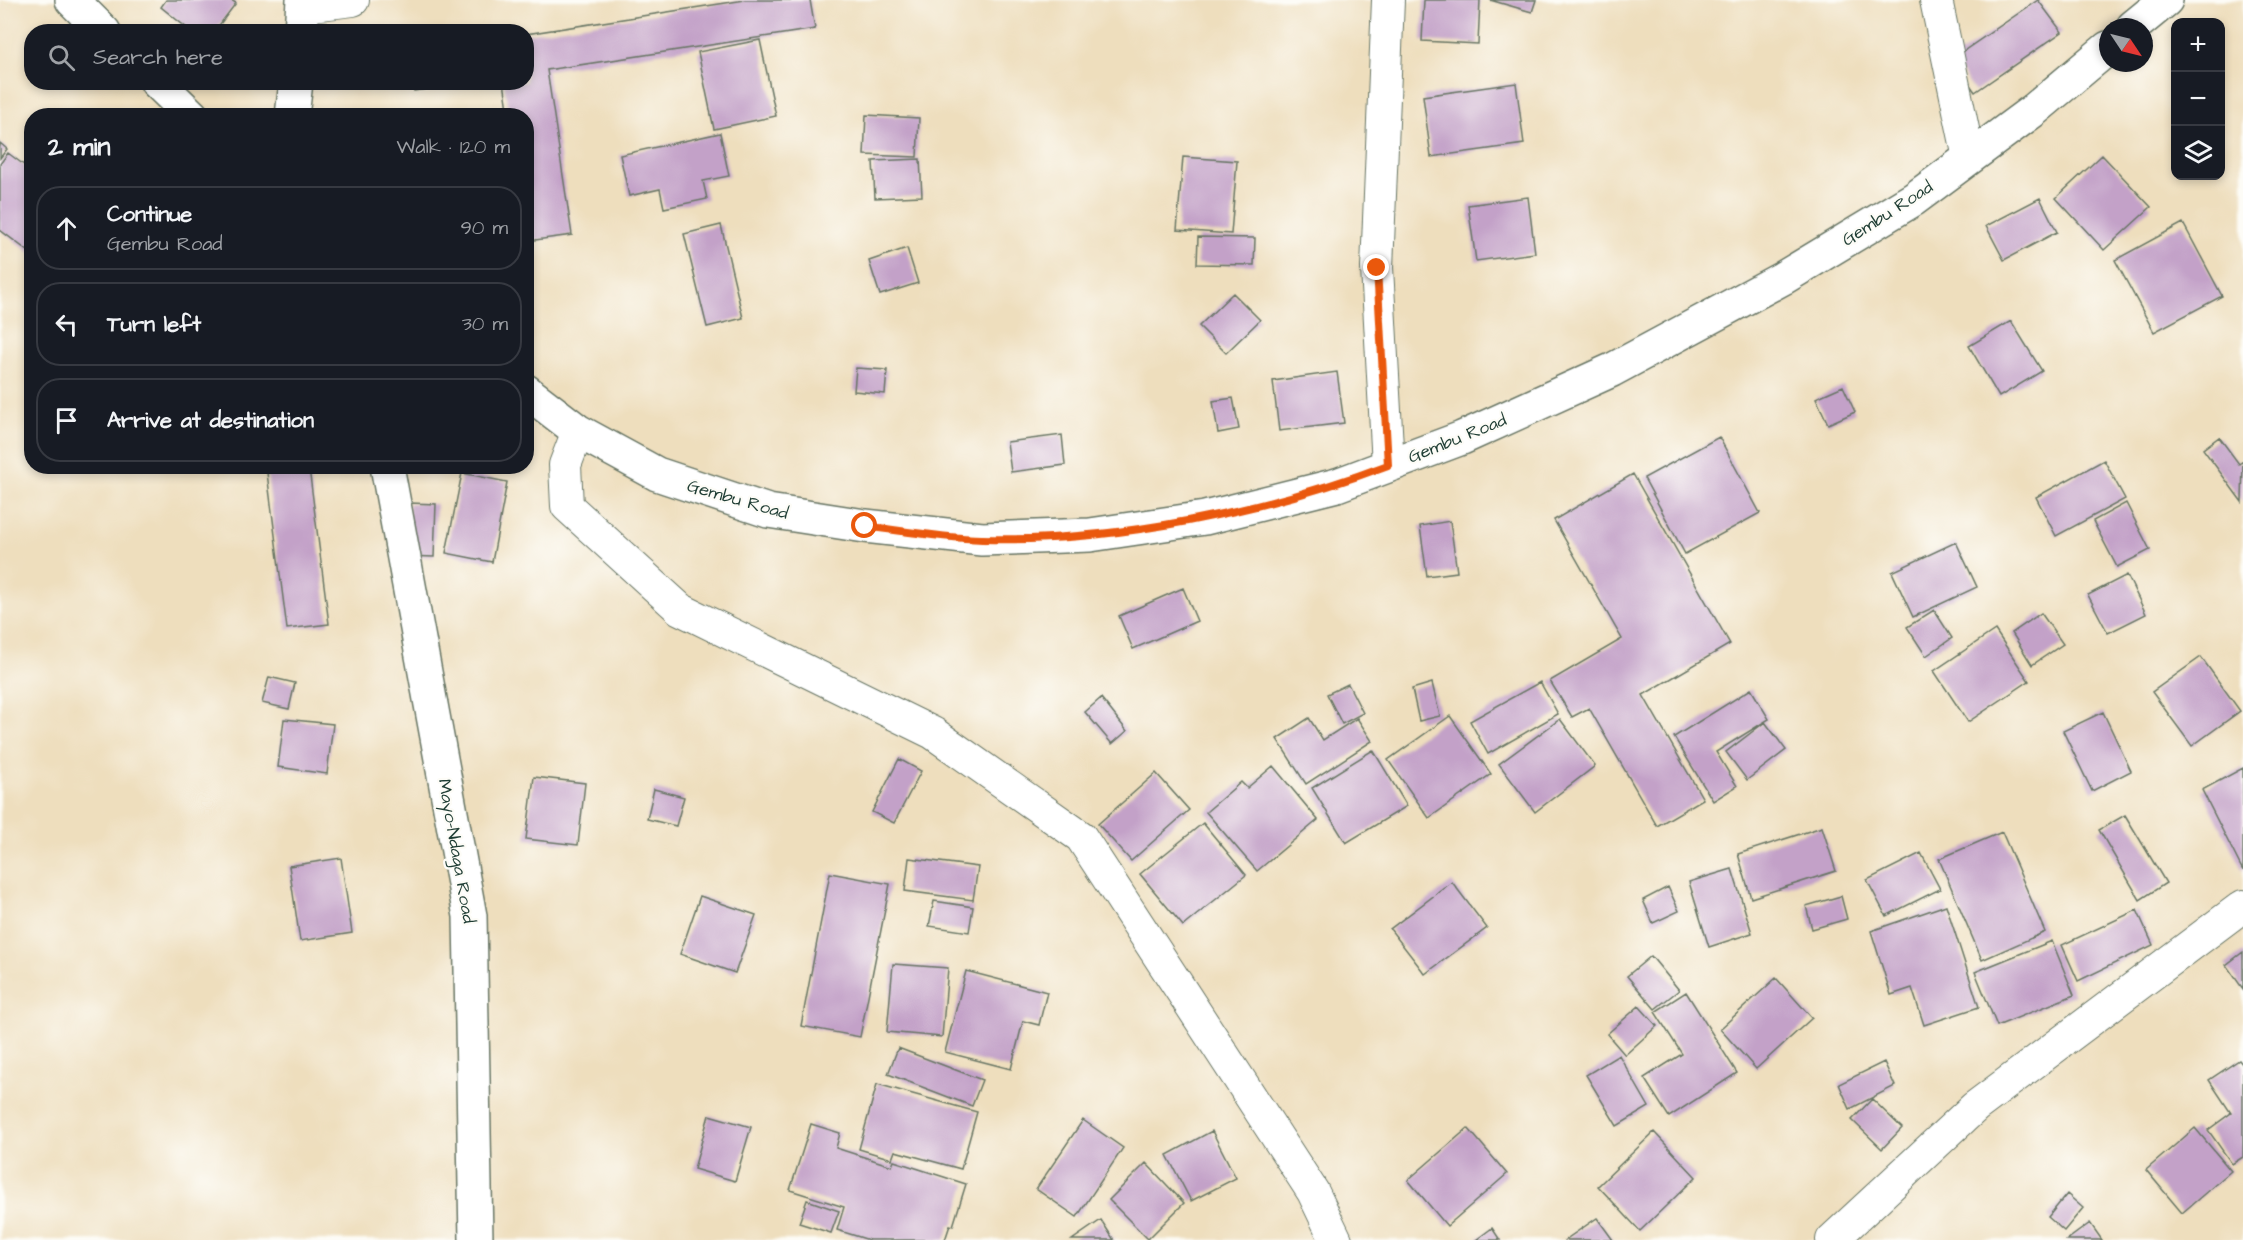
<!DOCTYPE html>
<html lang="en">
<head>
<meta charset="utf-8">
<style>
  body { margin:0; font-family:"Architects Daughter",sans-serif; background:#242831; color:#f1f3f6 }
  .controls { position:absolute; right:18px; top:18px; display:grid; overflow:hidden; border-radius:12px; box-shadow:0 3px 9px #0003 }
  .controls button { width:54px; height:54px; display:grid; place-items:center; padding:0; border:0; border-bottom:2px solid #363941; background:#171b24; color:#f1f3f6; font:30px sans-serif }
  .compass { position:absolute; left:2099px; top:18px; width:54px; height:54px; border-radius:50%; background:#171b24; box-shadow:0 3px 9px #0003; rotate:125deg }
  .stop { position:absolute; width:18px; height:18px; margin:-14px; border:4px solid #ea580c; border-radius:50%; background:#fff }
  .stop.end { background:#ea580c; border-color:#fff; box-shadow:0 2px 6px #0008 }
  .list { margin:0; padding:0; list-style:none }
  h2 { display:flex; justify-content:space-between; align-items:center; height:78px; margin:0; padding:0 24px; font-size:26px }
  h2 small { font-size:20px; font-weight:400; color:#9ea1a6 }
  .list li { display:grid; grid-template-columns:39px 1fr auto; gap:18px; align-items:center; box-sizing:border-box; height:84px; margin:0 12px 12px; padding:0 12px; border:2px solid #363941; border-radius:24px }
  .list b { display:block; font-size:22px; white-space:nowrap }
  .list p { margin:0; font-size:20px; white-space:nowrap; color:#9ea1a6 }
  .list em { font-size:20px; font-style:normal; color:#9ea1a6 }
  .icon { flex:none; width:33px; height:33px; fill:none; stroke:currentColor; stroke-width:2; stroke-linecap:round; stroke-linejoin:round }
  .map { position:relative; flex:none; width:2243px; height:1240px; overflow:hidden }
  .search { position:absolute; background:#171b24; box-shadow:0 3px 9px #0003; left:24px; top:24px; width:510px; height:66px; display:flex; align-items:center; gap:15px; box-sizing:border-box; padding:0 21px; border-radius:24px; color:#9ea1a6; font-size:22px }
  .panel { position:absolute; background:#171b24; box-shadow:0 3px 9px #0003; left:24px; top:108px; width:510px; height:366px; border-radius:24px }
  .map>svg:first-child { display:block }
</style>
</head>
<body>
<div class="map">
<svg width="2243" height="1240" viewBox="0 0 2243 1240">
  <rect width="100%" height="100%" fill="#fdfcf7"/>
  <filter id="ink" filterUnits="userSpaceOnUse"><feTurbulence type="fractalNoise" baseFrequency=".0167" numOctaves="2"/><feDisplacementMap in="SourceGraphic" scale="12" xChannelSelector="R" yChannelSelector="G"/><feConvolveMatrix kernelMatrix="1 2 1 2 8 2 1 2 1" color-interpolation-filters="sRGB"/></filter>
  <filter id="wash" filterUnits="userSpaceOnUse"><feTurbulence type="fractalNoise" baseFrequency=".008" numOctaves="4" result="noise"/><feDisplacementMap in="SourceGraphic" scale="24" xChannelSelector="R" yChannelSelector="G"/><feGaussianBlur stdDeviation="1.35" result="paint"/><feColorMatrix in="noise" values="0 0 0 0 0 0 0 0 0 0 0 0 0 0 0 0 0 1.4 0 .05"/><feComposite in="paint" operator="in"/></filter>
  <g filter="url(#wash)">
    <rect width="100%" height="100%" fill="#eedebd"/>
    <g id="blocks">
      <path fill="#c3a1c8" d="M166 0H231L236 3 214 32H192L161 7Z
        M745 0H810L815 29 547 70 572 235 528 241 526 116H509L504 82H526V34Z
        M1424 0H1480L1478 44 1422 41Z
        M1490 0H1536L1532 12Z
        M2038 0 2062 32 1975 92 1952 59Z
        M760 40 776 116 714 129 698 52Z
        M412 82H462V84L414 91Z
        M1516 83 1524 144 1431 157 1423 96Z
        M866 115 919 118 917 157 864 155Z
        M720 133 729 176 703 181 707 199 664 208 660 189 629 196 620 155Z
        M0 143 7 149 0 158Z
        M8 153 32 171V254L0 230V164Z
        M2102 155 2151 207 2104 250 2056 198Z
        M1183 157 1237 161 1231 234 1177 230Z
        M920 159 922 196 875 198 873 161Z
        M1528 197 1535 253 1476 261 1468 205Z
        M2040 198 2057 232 2004 260 1986 226Z
        M2183 223 2222 296 2154 332 2115 260Z
        M721 225 743 318 707 327 684 234Z
        M1198 237 1255 238 1254 265 1197 264Z
        M907 248 918 283 880 295 869 261Z
        M1233 293 1260 320 1226 353 1199 326Z
        M2011 321 2042 371 1999 397 1969 346Z
        M856 368 887 370 885 394 854 391Z
        M1337 372 1344 423 1279 431 1273 381Z
        M1843 386 1855 412 1828 424 1816 398Z
        M1233 398 1239 429 1218 433 1213 401Z
        M1062 435 1065 465 1011 472 1007 442Z
        M1719 437 1760 513 1685 554 1644 478Z
        M2219 437 2239 464 2243 461 2242 502 2203 449Z
        M2104 460 2125 499 2056 536 2036 497Z
        M309 468 329 624 287 629 267 473Z
        M462 473 507 482 492 562 446 553Z
        M1633 474 1730 644 1643 695 1703 799 1657 826 1589 708 1572 717 1550 681 1622 639 1554 520Z
        M409 503 436 504 434 557 407 556Z
        M2126 503 2150 550 2117 567 2093 521Z
        M1450 521 1457 572 1427 576 1420 526Z
        M1956 542 1977 587 1913 617 1892 572Z
        M2127 575 2146 614 2108 633 2088 595Z
        M1183 588 1197 621 1133 649 1119 616Z
        M1934 610 1952 638 1926 656 1907 627Z
        M2041 613 2063 644 2032 665 2012 633Z
        M1995 630 2029 681 1968 722 1934 671Z
        M2201 657 2240 711 2192 746 2152 692Z
        M269 677 295 683 289 709 262 703Z
        M1540 682 1558 714 1488 754 1470 721Z
        M1432 683 1440 716 1419 721 1412 689Z
        M1348 684 1363 713 1342 724 1327 694Z
        M1751 689 1769 719 1716 752 1737 786 1713 801 1674 737Z
        M1101 698 1127 731 1112 744 1085 712Z
        M2103 712 2131 771 2092 791 2063 731Z
        M1450 716 1491 774 1429 818 1388 760Z
        M1309 718 1323 740 1357 718 1372 741 1306 784 1277 739Z
        M284 719 333 724 327 774 278 767Z
        M1560 719 1595 766 1535 812 1499 764Z
        M1765 722 1786 750 1747 780 1726 752Z
        M1373 750 1407 806 1346 843 1312 788Z
        M899 759 921 771 894 823 872 812Z
        M1273 766 1318 820 1257 871 1206 812 1241 782 1247 788Z
        M2243 768V871L2202 790Z
        M1156 773 1189 810 1131 861 1098 824Z
        M534 777 585 783 578 845 526 839Z
        M654 789 684 797 676 826 647 819Z
        M2125 815 2166 883 2140 900 2099 830Z
        M1203 823 1246 875 1183 926 1140 874Z
        M1822 827 1836 871 1751 898 1738 854Z
        M2002 832 2045 932 1982 960 1939 859Z
        M1921 853 1940 889 1886 916 1867 880Z
        M341 858 352 933 300 941 289 866Z
        M909 858 978 867 973 900 905 891Z
        M1732 869 1752 933 1709 947 1689 882Z
        M830 873 890 884 860 1037 801 1026Z
        M1452 882 1487 928 1425 974 1390 929Z
        M1668 887 1679 911 1653 923 1643 900Z
        M700 896 756 915 735 973 680 954Z
        M1841 896 1847 919 1812 929 1806 906Z
        M934 901 973 907 969 932 929 926Z
        M1946 905 1979 1007 1924 1025 1912 988 1891 995 1871 931Z
        M2137 910 2153 945 2078 981 2062 945Z
        M2052 941 2074 995 1997 1026 1975 972Z
        M2243 952V989L2226 965Z
        M1651 956 1679 990 1655 1009 1627 976Z
        M893 964 948 968 942 1037 887 1032Z
        M966 971 1047 992 1039 1025 1023 1021 1011 1069 945 1052Z
        M1776 978 1812 1018 1756 1069 1720 1029Z
        M1686 992 1737 1073 1669 1117 1644 1078 1682 1054 1655 1012Z
        M1639 1006 1657 1026 1625 1055 1607 1034Z
        M898 1048 982 1080 972 1106 888 1074Z
        M1619 1055 1649 1107 1617 1126 1586 1075Z
        M2239 1060 2243 1065V1157L2232 1164 2208 1130 2231 1113 2209 1080Z
        M1884 1062 1895 1086 1850 1109 1839 1084Z
        M877 1084 977 1112 961 1169 895 1151 892 1159 859 1149Z
        M1872 1099 1902 1128 1882 1149 1852 1120Z
        M709 1115 751 1127 735 1181 694 1169Z
        M1083 1120 1123 1148 1077 1217 1036 1189Z
        M811 1124 840 1133 836 1148 892 1166 894 1161 966 1184 953 1226 950 1225 945 1240H869L837 1230 844 1207 790 1190Z
        M1468 1128 1507 1174 1447 1226 1408 1180Z
        M2195 1128 2231 1171 2182 1213 2146 1170Z
        M1212 1131 1236 1178 1191 1201 1167 1155Z
        M1654 1132 1696 1177 1640 1231 1598 1186Z
        M1146 1163 1184 1203 1148 1239 1109 1200Z
        M2067 1194 2083 1208 2064 1231 2048 1217Z
        M807 1200 839 1211 831 1233 799 1223Z
        M1597 1218 1613 1240H1565Z
        M1101 1220 1114 1240H1072Z
        M2090 1223 2102 1240H2067Z
        M1492 1228 1500 1240H1476Z"/>
    </g>
  </g>
  <g filter="url(#ink)">
    <use href="#blocks" fill-opacity="0" stroke="#677564" stroke-width="1.5"/>
    <g fill="none" stroke-linecap="round" stroke-linejoin="round">
      <g stroke="#677564" stroke-width="34">
        <path id="minor" d="M1388 0 1377 268 1388 465
          M1936 0 1969 158
          M304 6 353 0
          M578 431 565 465 567 506 680 609 933 733 1081 837 1313 1192 1336 1240
          M1832 1240 1975 1107 2243 906"/>
      </g>
      <g stroke="#677564" stroke-width="36">
        <path id="tertiary" d="M301 32 303 0
          M292 116 296 82
          M387 466 470 916 476 1240"/>
      </g>
      <g stroke="#677564" stroke-width="36">
        <path id="primary" d="M72 0 104 32
          M2133 27 2166 0
          M157 82 192 116
          M526 391 578 431 657 474 768 511 865 526 982 539 1090 535 1205 518 1337 485 1462 438 1612 370 1783 278 1914 199 2034 110 2108 48"/>
      </g>
      <use href="#minor" stroke="#fff" stroke-width="32"/>
      <use href="#tertiary" stroke="#fff" stroke-width="33"/>
      <use href="#primary" stroke="#fff" stroke-width="33"/>
    </g>
  </g>
  <g fill="none" stroke-linecap="round" stroke-linejoin="round" filter="url(#ink)">
    <path stroke="#ea580c" stroke-width="8" d="M865 526C903 531 943 538 982 539 1113 543 1267 511 1388 465L1377 268"/>
  </g>
  <g text-anchor="middle" stroke-width="4.5" stroke-linejoin="round" paint-order="stroke">
    <g font-size="18" fill="#1f3d34" stroke="#fdfcf7">
      <text transform="translate(1887 213) rotate(-33)" y="6">Gembu Road</text>
      <text transform="translate(1457 438) rotate(-22)" y="6">Gembu Road</text>
      <text transform="translate(738 499) rotate(16)" y="6">Gembu Road</text>
      <text transform="translate(457 851) rotate(80)" y="6">Mayo-Ndaga Road</text>
    </g>
  </g>
</svg>
<div class="controls">
<button>+</button>
<button>−</button>
<button><svg class="icon" aria-label="layers" viewBox="0 0 24 24"><path d="M12 4l9 5-9 5-9-5zM3 14l9 5 9-5"/></svg></button>
</div>
<svg class="compass" viewBox="-18 -18 36 36"><path d="M0-13l5 13h-10z" fill="#e53935"/><path d="M0 13l5-13h-10z" fill="#9ea1a6"/></svg>
<div class="stop" style="left:865px;top:526px"></div>
<div class="stop end" style="left:1377px;top:268px"></div>
<div class="search"><svg class="icon" aria-label="search" viewBox="0 0 24 24"><circle cx="10" cy="10" r="6"/><path d="M15 15l6 6"/></svg>Search here</div>
<section class="panel">
<h2>2 min<small>Walk · 120 m</small></h2>
<ul class="list">
<li><svg class="icon" aria-label="ahead" viewBox="0 0 24 24"><path d="M12 20V5M6 11l6-6 6 6"/></svg><div><b>Continue</b><p>Gembu Road</p></div><em>90 m</em></li>
<li><svg class="icon" aria-label="left" viewBox="0 0 24 24"><path d="M17 20v-9H6M10 6l-5 5 5 5"/></svg><div><b>Turn left</b></div><em>30 m</em></li>
<li><svg class="icon" aria-label="arrive" viewBox="0 0 24 24"><path d="M6 21V4h12l-3 4 3 4H6"/></svg><div><b>Arrive at destination</b></div></li>
</ul>
</section>
</div>
</body>
</html>
